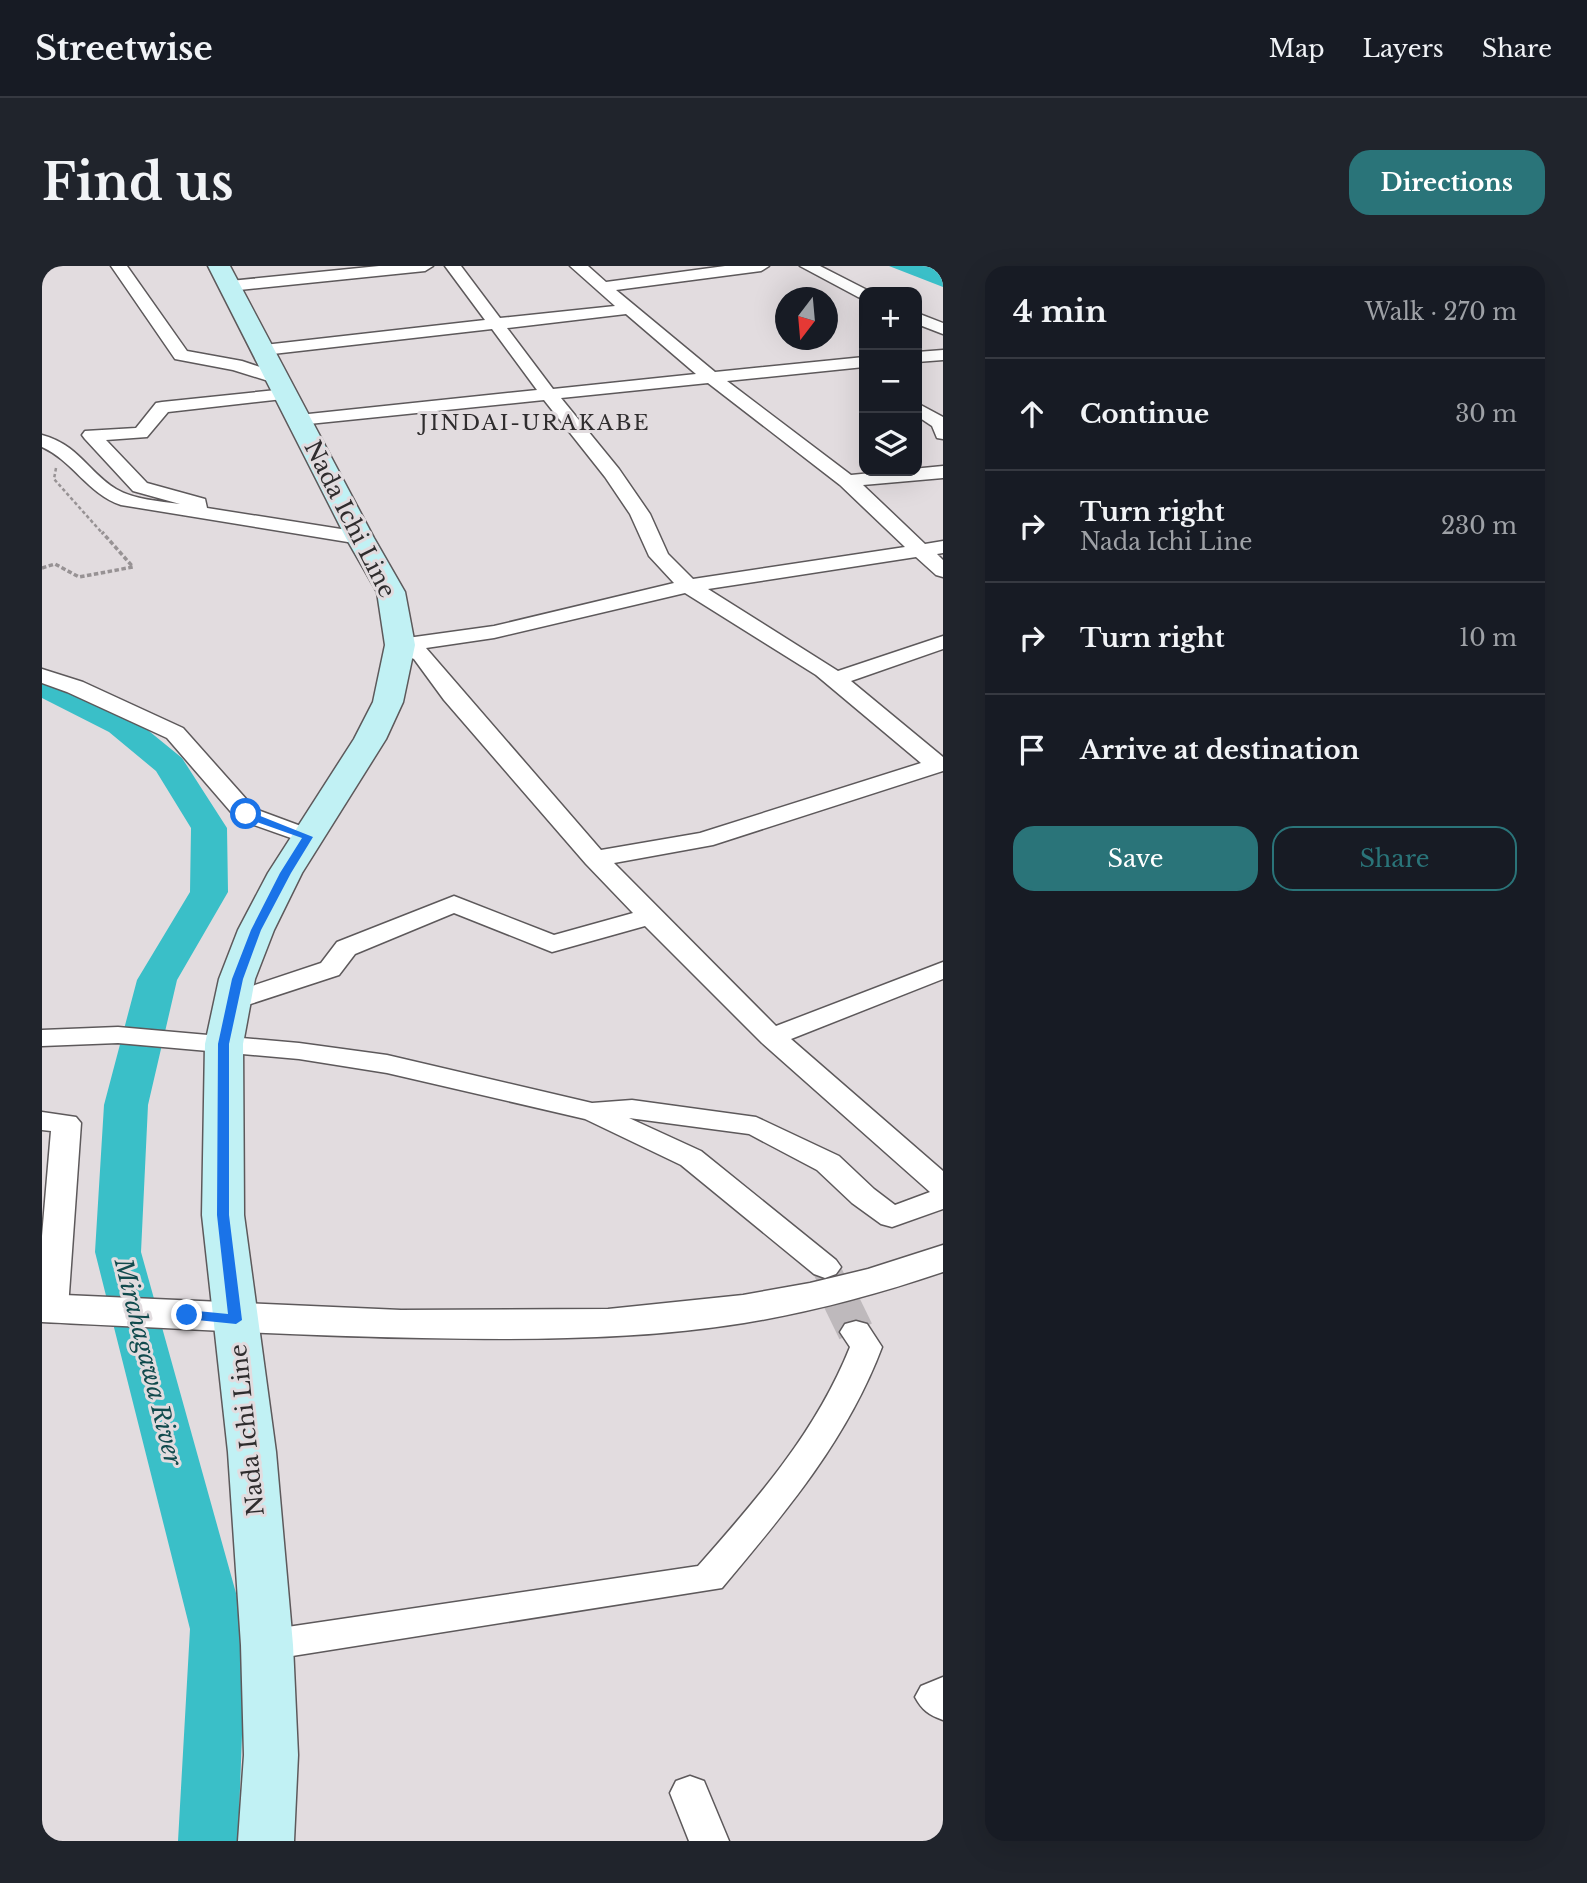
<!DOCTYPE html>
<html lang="en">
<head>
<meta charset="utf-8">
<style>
  body { margin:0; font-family:"Libre Baskerville",serif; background:#20242c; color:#f1f3f6 }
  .controls { position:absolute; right:21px; top:21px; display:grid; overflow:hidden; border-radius:14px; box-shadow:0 7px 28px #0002 }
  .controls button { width:63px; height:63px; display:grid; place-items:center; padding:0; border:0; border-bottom:2px solid #363941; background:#171b24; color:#f1f3f6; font:35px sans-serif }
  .compass { position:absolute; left:733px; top:21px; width:63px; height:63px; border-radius:50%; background:#171b24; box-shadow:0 7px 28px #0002; rotate:196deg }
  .stop { position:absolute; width:21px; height:21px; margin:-16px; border:5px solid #1a73e8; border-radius:50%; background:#fff }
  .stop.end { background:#1a73e8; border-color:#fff; box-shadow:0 2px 7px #0008 }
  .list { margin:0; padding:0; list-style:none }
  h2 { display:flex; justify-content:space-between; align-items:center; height:91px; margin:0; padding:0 28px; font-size:30px }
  h2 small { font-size:23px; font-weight:400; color:#9ea1a6 }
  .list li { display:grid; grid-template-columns:46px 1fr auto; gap:21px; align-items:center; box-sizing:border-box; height:112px; padding:0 28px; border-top:2px solid #363941 }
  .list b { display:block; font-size:26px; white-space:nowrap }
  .list p { margin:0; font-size:23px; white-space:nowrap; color:#9ea1a6 }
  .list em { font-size:23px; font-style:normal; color:#9ea1a6 }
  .actions { display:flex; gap:14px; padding:21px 28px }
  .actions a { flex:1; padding:16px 0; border:2px solid #2a7479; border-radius:21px; text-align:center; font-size:24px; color:#2a7479 }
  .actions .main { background:#2a7479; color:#fff }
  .icon { flex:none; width:38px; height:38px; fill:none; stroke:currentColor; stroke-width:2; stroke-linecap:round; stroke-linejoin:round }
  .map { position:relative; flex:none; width:901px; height:1575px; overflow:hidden; border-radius:21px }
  header { display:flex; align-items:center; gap:42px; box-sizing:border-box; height:98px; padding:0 35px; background:#171b24; border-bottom:2px solid #363941 }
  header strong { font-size:33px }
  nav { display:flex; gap:38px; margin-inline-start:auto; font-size:24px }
  .intro { display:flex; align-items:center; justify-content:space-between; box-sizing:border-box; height:168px; padding:0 42px }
  h1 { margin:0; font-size:49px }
  .button { padding:18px 32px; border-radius:21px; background:#2a7479; color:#fff; font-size:24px; font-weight:700 }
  main { display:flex; gap:42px; padding:0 42px }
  aside { flex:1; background:#171b24; border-radius:21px; box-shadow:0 7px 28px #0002 }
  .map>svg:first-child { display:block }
</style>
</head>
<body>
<header>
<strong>Streetwise</strong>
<nav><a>Map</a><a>Layers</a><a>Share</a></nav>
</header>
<div class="intro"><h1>Find us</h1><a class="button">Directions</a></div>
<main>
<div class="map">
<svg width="901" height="1575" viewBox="0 0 901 1575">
  <rect width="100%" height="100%" fill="#e2dcdf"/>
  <path fill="#3abfc8" d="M847 0H901V21Z"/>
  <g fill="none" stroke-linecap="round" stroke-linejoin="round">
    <path fill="#3abfc8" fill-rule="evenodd" d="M0 409 12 412 91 452 140 492 185 562 186 626 135 714 106 839 99 986 204 1363 196 1575H136L148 1363 53 986 62 839 95 714 148 626 149 562 114 505 67 466 0 432Z"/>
    <path stroke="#beb9bc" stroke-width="28" stroke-dasharray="28 14" stroke-linecap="butt" d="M784 1002 799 1034"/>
    <path stroke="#beb9bc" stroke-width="36" stroke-dasharray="36 18" stroke-linecap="butt" d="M798 1033 814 1066"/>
    <g stroke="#5d595b" stroke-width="3">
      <path id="minor" d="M69 0H85L145 85 200 95 242 109 245 113 236 118 191 104 133 93Z
        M337 0H391L383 5 188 25 180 20 188 15Z
        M403 0H419L458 52 573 40 528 0H546L564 16 683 0H727L719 5 574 24 673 106 822 91V101L685 115 809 209 901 200V212L821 219 883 278 901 275V287L895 288 901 294V311L894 309 874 291 666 323 796 405 901 370V383L809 415 901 491V505L671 579 572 597 734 760 901 696V713L749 773 901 905V943L850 961 839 958 810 937 775 904 707 868 587 852 659 885 794 994 799 1001 794 1008 783 1012 772 1008 639 899 543 853 345 807 257 793 76 777 0 780V764L76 761 257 777 345 789 550 837 590 834 714 851 797 890 832 923 853 939 888 926 720 777 603 660 510 686 412 647 313 688 297 709 190 744 180 742 176 736 180 730 279 697 295 676 412 630 512 669 591 647 544 598 402 434 372 393 350 384 347 379 350 374 358 373 452 360 632 317 607 290 588 248 563 211 502 134 257 159 248 154 257 149 495 124 450 63 222 89 213 84 222 79 443 54ZM584 48 654 108 511 123 465 62ZM666 117 798 219 863 281 651 313 626 288 608 248 577 203 519 132ZM643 327 774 409 879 497 658 567 559 584 384 382 452 372Z
        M758 0H778L829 26H822V33L816 31Z
        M875 47 901 57V68L875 58Z
        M901 84V94L875 96V86Z
        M244 123 250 124 253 128 250 132 126 146 105 171 64 174 105 217 163 233 165 242 318 266 325 268 328 272 325 276 318 278 79 239C46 228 31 195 0 181V169C37 179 46 206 74 223 93 234 117 235 138 238L91 225 43 173 40 169 43 165 94 162 114 137 120 136Z
        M875 137 901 151V173L895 172 890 160 875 150Z
        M0 403 41 416 141 462 213 543 275 566 278 571 275 576 266 578 195 553 125 472 25 426 0 417Z
        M0 846 34 851 39 857 26 1042 21 1050 10 1053 0 1050V970L9 865 0 864Z
        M814 1055 825 1058 840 1081C805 1174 743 1247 680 1322L225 1394 212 1390 206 1379 212 1368 225 1364 656 1300C716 1232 774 1166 808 1081L798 1066 803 1058Z
        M901 1411V1454C887 1449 880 1444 873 1431L879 1420Z
        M648 1510 662 1515 687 1575H647L628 1527 634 1515Z"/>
    </g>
    <g stroke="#5d595b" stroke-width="3">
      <path id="tertiary" d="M901 979V1006C836 1028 770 1046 702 1057 596 1074 487 1074 380 1072 253 1070 127 1062 0 1056V1028L359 1044 566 1043 701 1029 768 1017 826 1003Z"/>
    </g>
    <g stroke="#5d595b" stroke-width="3">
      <path id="secondary" d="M166 0H188L332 272 363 326 373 379 361 436 344 473 260 607 232 664 213 713 201 778 202 949 234 1186 251 1379 256 1489 252 1575H196L202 1489 199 1379 186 1186 160 949 163 778 177 713 196 664 226 607 312 473 331 436 343 379 335 326 304 272Z"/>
    </g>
    <path stroke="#979294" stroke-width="2.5" stroke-dasharray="3.5 2.5" stroke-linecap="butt" d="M14 202 12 213 61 268"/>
    <path stroke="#979294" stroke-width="3.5" stroke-dasharray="4.5 2.5" stroke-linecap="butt" d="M0 302 13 298 37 311 91 301 60 266"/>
    <use href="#minor" fill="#fff" fill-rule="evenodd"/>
    <use href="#tertiary" fill="#fff" fill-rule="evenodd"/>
    <use href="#secondary" fill="#c1f1f4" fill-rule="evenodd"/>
  </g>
  <path fill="#1a73e8" d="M201 546H208L271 571 249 607 219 664 201 713 187 778V949L200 1054 194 1058 145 1053 138 1049 145 1044 186 1048 175 949 176 778 190 713 209 664 238 607 260 572 201 551Z"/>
  <g text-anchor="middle" stroke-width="6" stroke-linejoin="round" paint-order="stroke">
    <g font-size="21" letter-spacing="2" fill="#2f2d2e" stroke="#e2dcdf">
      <text x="493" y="164">JINDAI-URAKABE</text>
    </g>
    <g font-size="23" fill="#2f2d2e" stroke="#e2dcdf">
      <text transform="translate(308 253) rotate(63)" y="8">Nada Ichi Line</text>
      <text transform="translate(205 1164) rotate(-96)" y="8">Nada Ichi Line</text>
    </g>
    <g font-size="24" font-style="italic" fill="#114a4d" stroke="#e2dcdf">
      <text transform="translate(106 1096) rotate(76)" y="8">Mirahagawa River</text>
    </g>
  </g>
</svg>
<div class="controls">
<button>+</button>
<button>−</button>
<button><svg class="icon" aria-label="layers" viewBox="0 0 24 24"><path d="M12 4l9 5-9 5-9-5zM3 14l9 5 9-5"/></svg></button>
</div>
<svg class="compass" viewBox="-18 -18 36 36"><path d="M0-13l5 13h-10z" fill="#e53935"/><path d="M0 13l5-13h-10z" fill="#9ea1a6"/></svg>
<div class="stop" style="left:204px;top:548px"></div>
<div class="stop end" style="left:145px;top:1049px"></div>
</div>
<aside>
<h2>4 min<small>Walk · 270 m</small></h2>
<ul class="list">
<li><svg class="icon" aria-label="ahead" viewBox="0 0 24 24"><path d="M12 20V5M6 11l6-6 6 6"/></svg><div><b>Continue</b></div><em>30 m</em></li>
<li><svg class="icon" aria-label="right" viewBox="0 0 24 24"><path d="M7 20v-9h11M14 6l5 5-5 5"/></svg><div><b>Turn right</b><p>Nada Ichi Line</p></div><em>230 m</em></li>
<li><svg class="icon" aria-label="right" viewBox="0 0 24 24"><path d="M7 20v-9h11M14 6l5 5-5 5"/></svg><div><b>Turn right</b></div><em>10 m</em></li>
<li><svg class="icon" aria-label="arrive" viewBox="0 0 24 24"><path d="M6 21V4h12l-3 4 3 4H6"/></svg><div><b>Arrive at destination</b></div></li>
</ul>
<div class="actions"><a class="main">Save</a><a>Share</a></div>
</aside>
</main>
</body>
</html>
